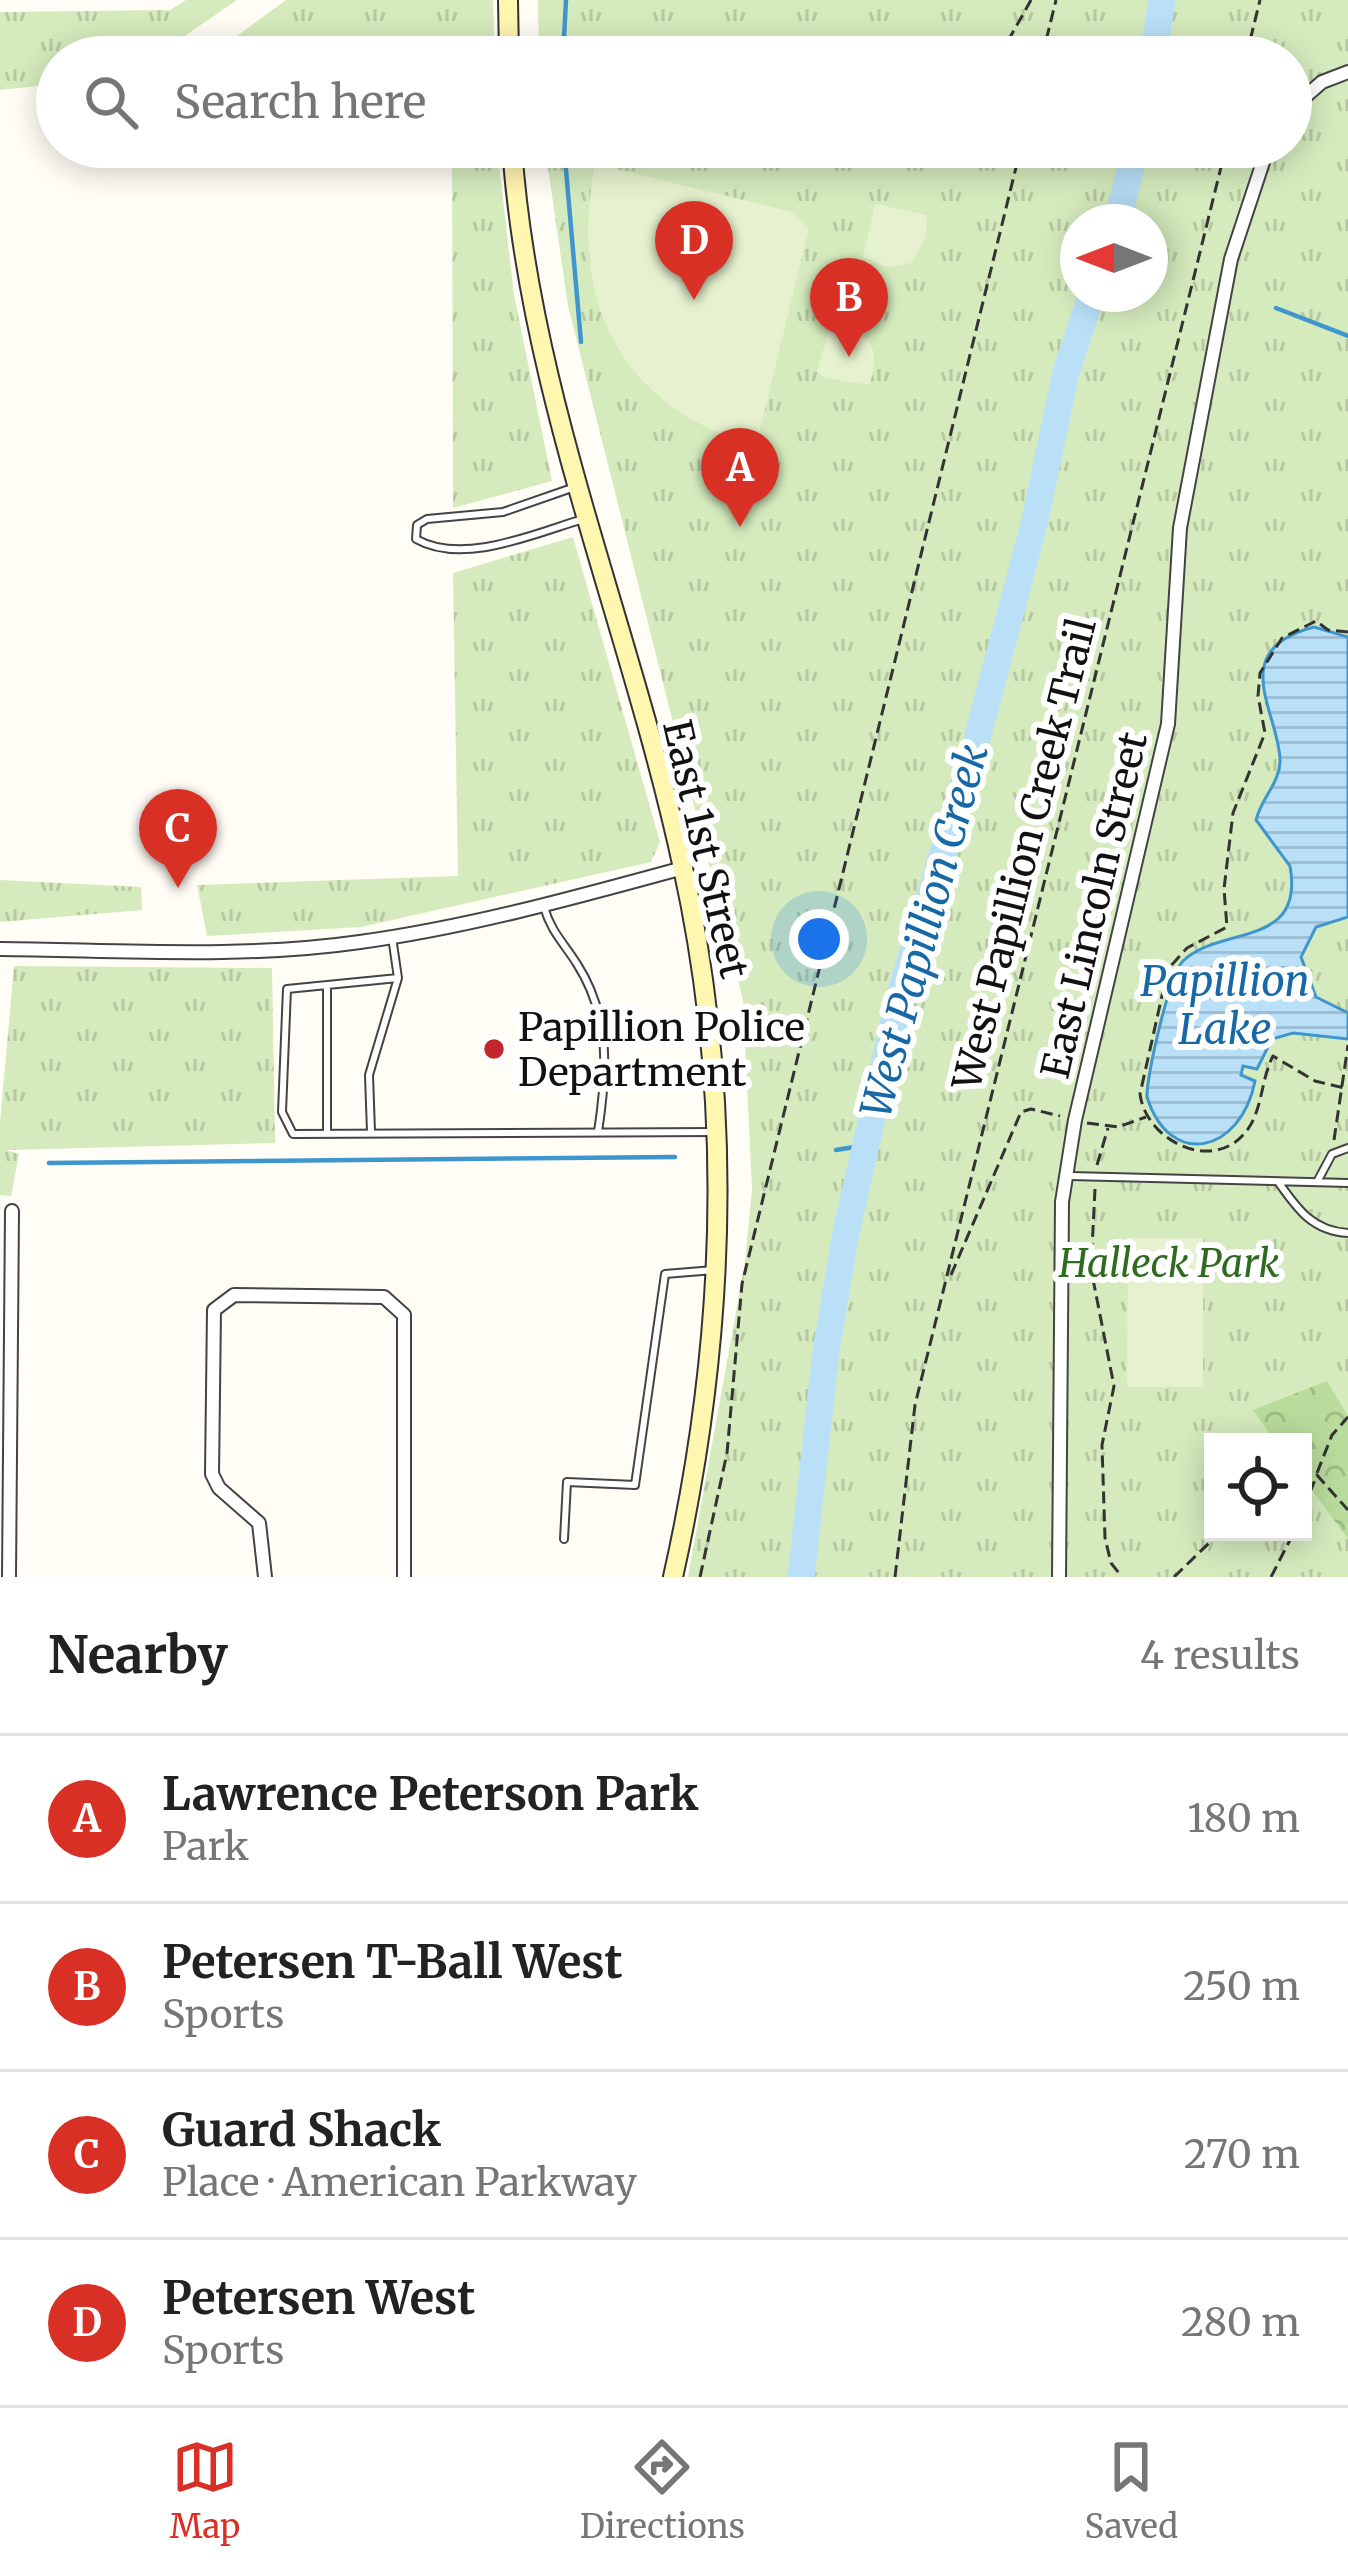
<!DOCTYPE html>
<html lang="en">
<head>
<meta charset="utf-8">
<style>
  body { margin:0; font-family:Merriweather,serif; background:#f2f2f2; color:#222 }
  .controls { position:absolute; right:36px; bottom:36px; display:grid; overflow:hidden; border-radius:0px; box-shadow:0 6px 30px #0003 }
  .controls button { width:108px; height:108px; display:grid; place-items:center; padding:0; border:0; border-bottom:3px solid #e0e0e0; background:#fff; color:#222; font:60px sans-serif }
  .compass { position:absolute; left:1060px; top:204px; width:108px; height:108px; border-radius:50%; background:#fff; box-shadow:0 6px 30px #0003; rotate:270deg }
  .you { position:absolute; left:819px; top:939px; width:42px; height:42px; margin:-30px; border:9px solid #fff; border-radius:50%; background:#1a73e8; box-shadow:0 0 0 18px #1a73e833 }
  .badge { display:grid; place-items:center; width:78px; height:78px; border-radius:50%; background:#d93025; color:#fff; font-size:39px; font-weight:700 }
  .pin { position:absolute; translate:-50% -99px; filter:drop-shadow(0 3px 6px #0008) }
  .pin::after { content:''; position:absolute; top:63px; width:42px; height:36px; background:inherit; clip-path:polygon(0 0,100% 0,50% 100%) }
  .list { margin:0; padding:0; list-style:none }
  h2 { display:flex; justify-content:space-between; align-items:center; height:156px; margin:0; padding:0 48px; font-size:51px }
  h2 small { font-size:39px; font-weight:400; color:#767676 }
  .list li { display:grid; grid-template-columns:78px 1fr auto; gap:36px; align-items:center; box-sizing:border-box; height:168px; padding:0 48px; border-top:3px solid #e0e0e0 }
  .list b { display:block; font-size:45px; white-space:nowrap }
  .list p { margin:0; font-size:39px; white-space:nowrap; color:#767676 }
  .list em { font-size:39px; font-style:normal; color:#767676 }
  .icon { flex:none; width:66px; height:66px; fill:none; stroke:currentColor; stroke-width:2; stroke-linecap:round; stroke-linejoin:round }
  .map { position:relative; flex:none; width:1348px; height:1577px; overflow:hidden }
  .search { position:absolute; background:#fff; box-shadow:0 6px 30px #0003; left:36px; right:36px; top:36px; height:132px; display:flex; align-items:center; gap:30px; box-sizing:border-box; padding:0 42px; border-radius:66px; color:#767676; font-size:45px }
  .sheet { height:828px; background:#fff }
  nav { display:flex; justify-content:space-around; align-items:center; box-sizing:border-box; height:168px; border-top:3px solid #e0e0e0; background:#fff; font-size:33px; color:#767676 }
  nav a { display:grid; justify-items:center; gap:6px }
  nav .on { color:#d93025 }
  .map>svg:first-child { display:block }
</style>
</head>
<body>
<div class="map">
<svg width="1348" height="1577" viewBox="0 0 1348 1577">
  <defs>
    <pattern id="grass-tufts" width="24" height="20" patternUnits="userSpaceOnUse" patternTransform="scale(3)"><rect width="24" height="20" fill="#d5ebbd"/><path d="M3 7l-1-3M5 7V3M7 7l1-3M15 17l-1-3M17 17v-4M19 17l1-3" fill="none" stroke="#b6c8a1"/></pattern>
    <pattern id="forest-crowns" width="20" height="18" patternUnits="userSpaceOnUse" patternTransform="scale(3)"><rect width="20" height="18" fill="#b9dc9c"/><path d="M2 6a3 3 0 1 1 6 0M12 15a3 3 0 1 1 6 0" fill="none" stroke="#9ebc85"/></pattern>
    <pattern id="water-rules" width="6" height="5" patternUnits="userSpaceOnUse" patternTransform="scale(3)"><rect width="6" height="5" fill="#b9e0f7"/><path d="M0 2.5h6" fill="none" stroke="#9ebfd3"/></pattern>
  </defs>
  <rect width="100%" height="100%" fill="#fffdf5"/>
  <path fill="url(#grass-tufts)" fill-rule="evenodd" d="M186 0H237L154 57H57V84L0 90V12L170 10Z
    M286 0H493L495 57H208Z
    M538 0H1348V1577H688L745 1262 752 1189 743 1000 568 306 545 147H1291V57H539ZM1078 222H1150V294H1078ZM1213 1442H1303V1532H1213Z
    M452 147H497L514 295 552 481 453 508Z
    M573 537 660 842 651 862 361 927 207 936 197 885 458 876 453 573Z
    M0 880 141 887 142 910 0 922Z
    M14 966 272 968 275 1143 6 1150 19 1154 11 1196 0 1195V1123Z"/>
  <path fill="url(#forest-crowns)" d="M1327 1381 1348 1416V1539L1303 1478V1442H1276L1253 1410Z"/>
  <path fill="#e6f2cf" d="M595 164 793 212 809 228 756 446C618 406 569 300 595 164Z
    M875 204 927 215 925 240 911 263 887 267 863 257Z
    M830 327C869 329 883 348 869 385L822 377 817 371Z
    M1128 1238H1203V1387H1127Z"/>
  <path fill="url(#water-rules)" stroke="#3f96cf" stroke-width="3" d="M1314 627 1348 637V917L1316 927 1301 957 1316 997 1348 1013V1039L1293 1033 1272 1039 1257 1069 1243 1066 1241 1075 1255 1081C1241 1153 1170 1170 1147 1097 1146 1077 1170 973 1183 961 1220 925 1305 949 1290 866L1256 820C1261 798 1281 782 1280 759 1278 711 1226 650 1314 627Z"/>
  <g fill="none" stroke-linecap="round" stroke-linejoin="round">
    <path stroke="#3f96cf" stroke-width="4.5" d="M563 57 566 0
      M564 147 581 342
      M1276 308 1348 336
      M836 1150 867 1145
      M49 1163 675 1157"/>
    <path stroke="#b9e0f7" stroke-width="27" d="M1153 57 1162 0
      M1117 222 1136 147
      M801 1577 826 1351 846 1232 900 995 973 754 1034 524 1066 372 1092 294"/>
    <g stroke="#444" stroke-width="10">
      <path id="service" d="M572 488 503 512 427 519 417 525 416 539C463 566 536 533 583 519
        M544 907C551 932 564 943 577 964 611 1017 607 1073 598 1132
        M392 937 398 978 287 989 282 1112 293 1134 715 1132
        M327 985V1134
        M371 1132 369 1075 398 978
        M1070 1176 1348 1183
        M1317 1182 1332 1154 1348 1148
        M1279 1183C1298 1210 1313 1231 1348 1233
        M564 1539 567 1482 635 1485 665 1274 714 1270"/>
    </g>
    <g stroke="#444" stroke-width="16">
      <path id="minor" d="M1291 109 1322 82 1348 72
        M0 949C118 950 242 959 360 942 469 927 577 897 683 868
        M9 1577 12 1211
        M265 1577 259 1523 219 1488 212 1474 214 1310 234 1295 384 1297 404 1315V1577
        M1059 1577 1062 1202 1075 1120 1168 724 1180 528 1231 259 1268 147"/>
    </g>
    <g stroke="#333" stroke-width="22">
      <path id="secondary" d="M508 0 509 57
        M512 147C529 396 631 626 683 868 735 1105 726 1341 673 1577"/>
    </g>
    <path stroke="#333" stroke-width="3" stroke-dasharray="12 6" stroke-linecap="butt" d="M999 57 1031 0
      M1042 57 1056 0
      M1246 57 1260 0
      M1348 632 1328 630 1316 621 1282 638 1260 673 1258 696 1265 733 1233 813 1224 889 1227 927 1187 948 1168 969 1140 1094C1146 1142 1216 1175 1248 1129 1263 1107 1261 1079 1273 1056L1315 1081 1348 1089
      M1087 1123 1118 1127 1146 1117
      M1334 1140 1348 1045
      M1097 1165 1108 1128
      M1095 1189 1091 1269 1114 1386 1102 1445 1105 1538 1111 1563 1122 1577
      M951 1275 1021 1112 1031 1109 1060 1116
      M1317 1473 1332 1435 1348 1417
      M1303 1509 1317 1475 1348 1510
      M700 1577 727 1453 742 1284 1021 147
      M895 1577 915 1405 1226 147
      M1174 1577 1209 1543
      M1271 1577 1294 1532"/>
    <use href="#service" stroke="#fff" stroke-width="6"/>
    <use href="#minor" stroke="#fff" stroke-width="12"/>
    <use href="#secondary" stroke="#fff6b0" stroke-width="18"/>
  </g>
  <circle fill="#c4262e" stroke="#fff" stroke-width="4.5" cx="494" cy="1049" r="12"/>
  <g text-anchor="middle" stroke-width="12" stroke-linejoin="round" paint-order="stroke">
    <g font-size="39" fill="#111" stroke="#fff">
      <text transform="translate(706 849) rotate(77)" y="14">East 1st Street</text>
      <text transform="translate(1024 854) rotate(-76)" y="14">West Papillion Creek Trail</text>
      <text transform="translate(1094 905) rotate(-77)" y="14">East Lincoln Street</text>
    </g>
    <g font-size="39" fill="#111" stroke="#fff" text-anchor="start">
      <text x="518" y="1041">Papillion Police<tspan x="518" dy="45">Department</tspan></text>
    </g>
    <g font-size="39" font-style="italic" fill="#2f6b1f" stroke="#fff">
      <text x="1169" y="1277">Halleck Park</text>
    </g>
    <g font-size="42" font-style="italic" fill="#1768a6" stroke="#fff">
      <text transform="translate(924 931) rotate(-75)" y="15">West Papillion Creek</text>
      <text x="1225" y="996">Papillion<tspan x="1225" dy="48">Lake</tspan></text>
    </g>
  </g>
</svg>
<div class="controls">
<button><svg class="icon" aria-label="locate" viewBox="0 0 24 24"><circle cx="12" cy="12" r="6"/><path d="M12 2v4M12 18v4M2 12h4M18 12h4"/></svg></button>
</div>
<svg class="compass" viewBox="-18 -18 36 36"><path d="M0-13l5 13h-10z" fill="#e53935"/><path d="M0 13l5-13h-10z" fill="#767676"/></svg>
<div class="you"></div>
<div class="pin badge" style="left:740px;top:527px">A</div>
<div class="pin badge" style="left:849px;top:357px">B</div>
<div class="pin badge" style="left:178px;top:888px">C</div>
<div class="pin badge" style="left:694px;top:300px">D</div>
<div class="search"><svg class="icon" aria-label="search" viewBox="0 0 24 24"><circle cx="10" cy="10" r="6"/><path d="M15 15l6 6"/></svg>Search here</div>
</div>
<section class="sheet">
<h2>Nearby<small>4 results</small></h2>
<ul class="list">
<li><span class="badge">A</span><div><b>Lawrence Peterson Park</b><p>Park</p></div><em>180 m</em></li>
<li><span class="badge">B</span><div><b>Petersen T-Ball West</b><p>Sports</p></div><em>250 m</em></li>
<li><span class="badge">C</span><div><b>Guard Shack</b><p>Place · American Parkway</p></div><em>270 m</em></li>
<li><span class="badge">D</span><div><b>Petersen West</b><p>Sports</p></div><em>280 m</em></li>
</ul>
</section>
<nav>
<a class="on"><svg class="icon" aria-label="map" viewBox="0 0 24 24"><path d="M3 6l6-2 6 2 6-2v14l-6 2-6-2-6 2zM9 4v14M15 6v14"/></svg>Map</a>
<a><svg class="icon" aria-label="directions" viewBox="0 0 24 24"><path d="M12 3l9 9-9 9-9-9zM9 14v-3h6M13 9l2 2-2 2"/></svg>Directions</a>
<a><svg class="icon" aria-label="saved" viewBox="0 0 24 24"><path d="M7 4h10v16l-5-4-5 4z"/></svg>Saved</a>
</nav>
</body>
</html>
